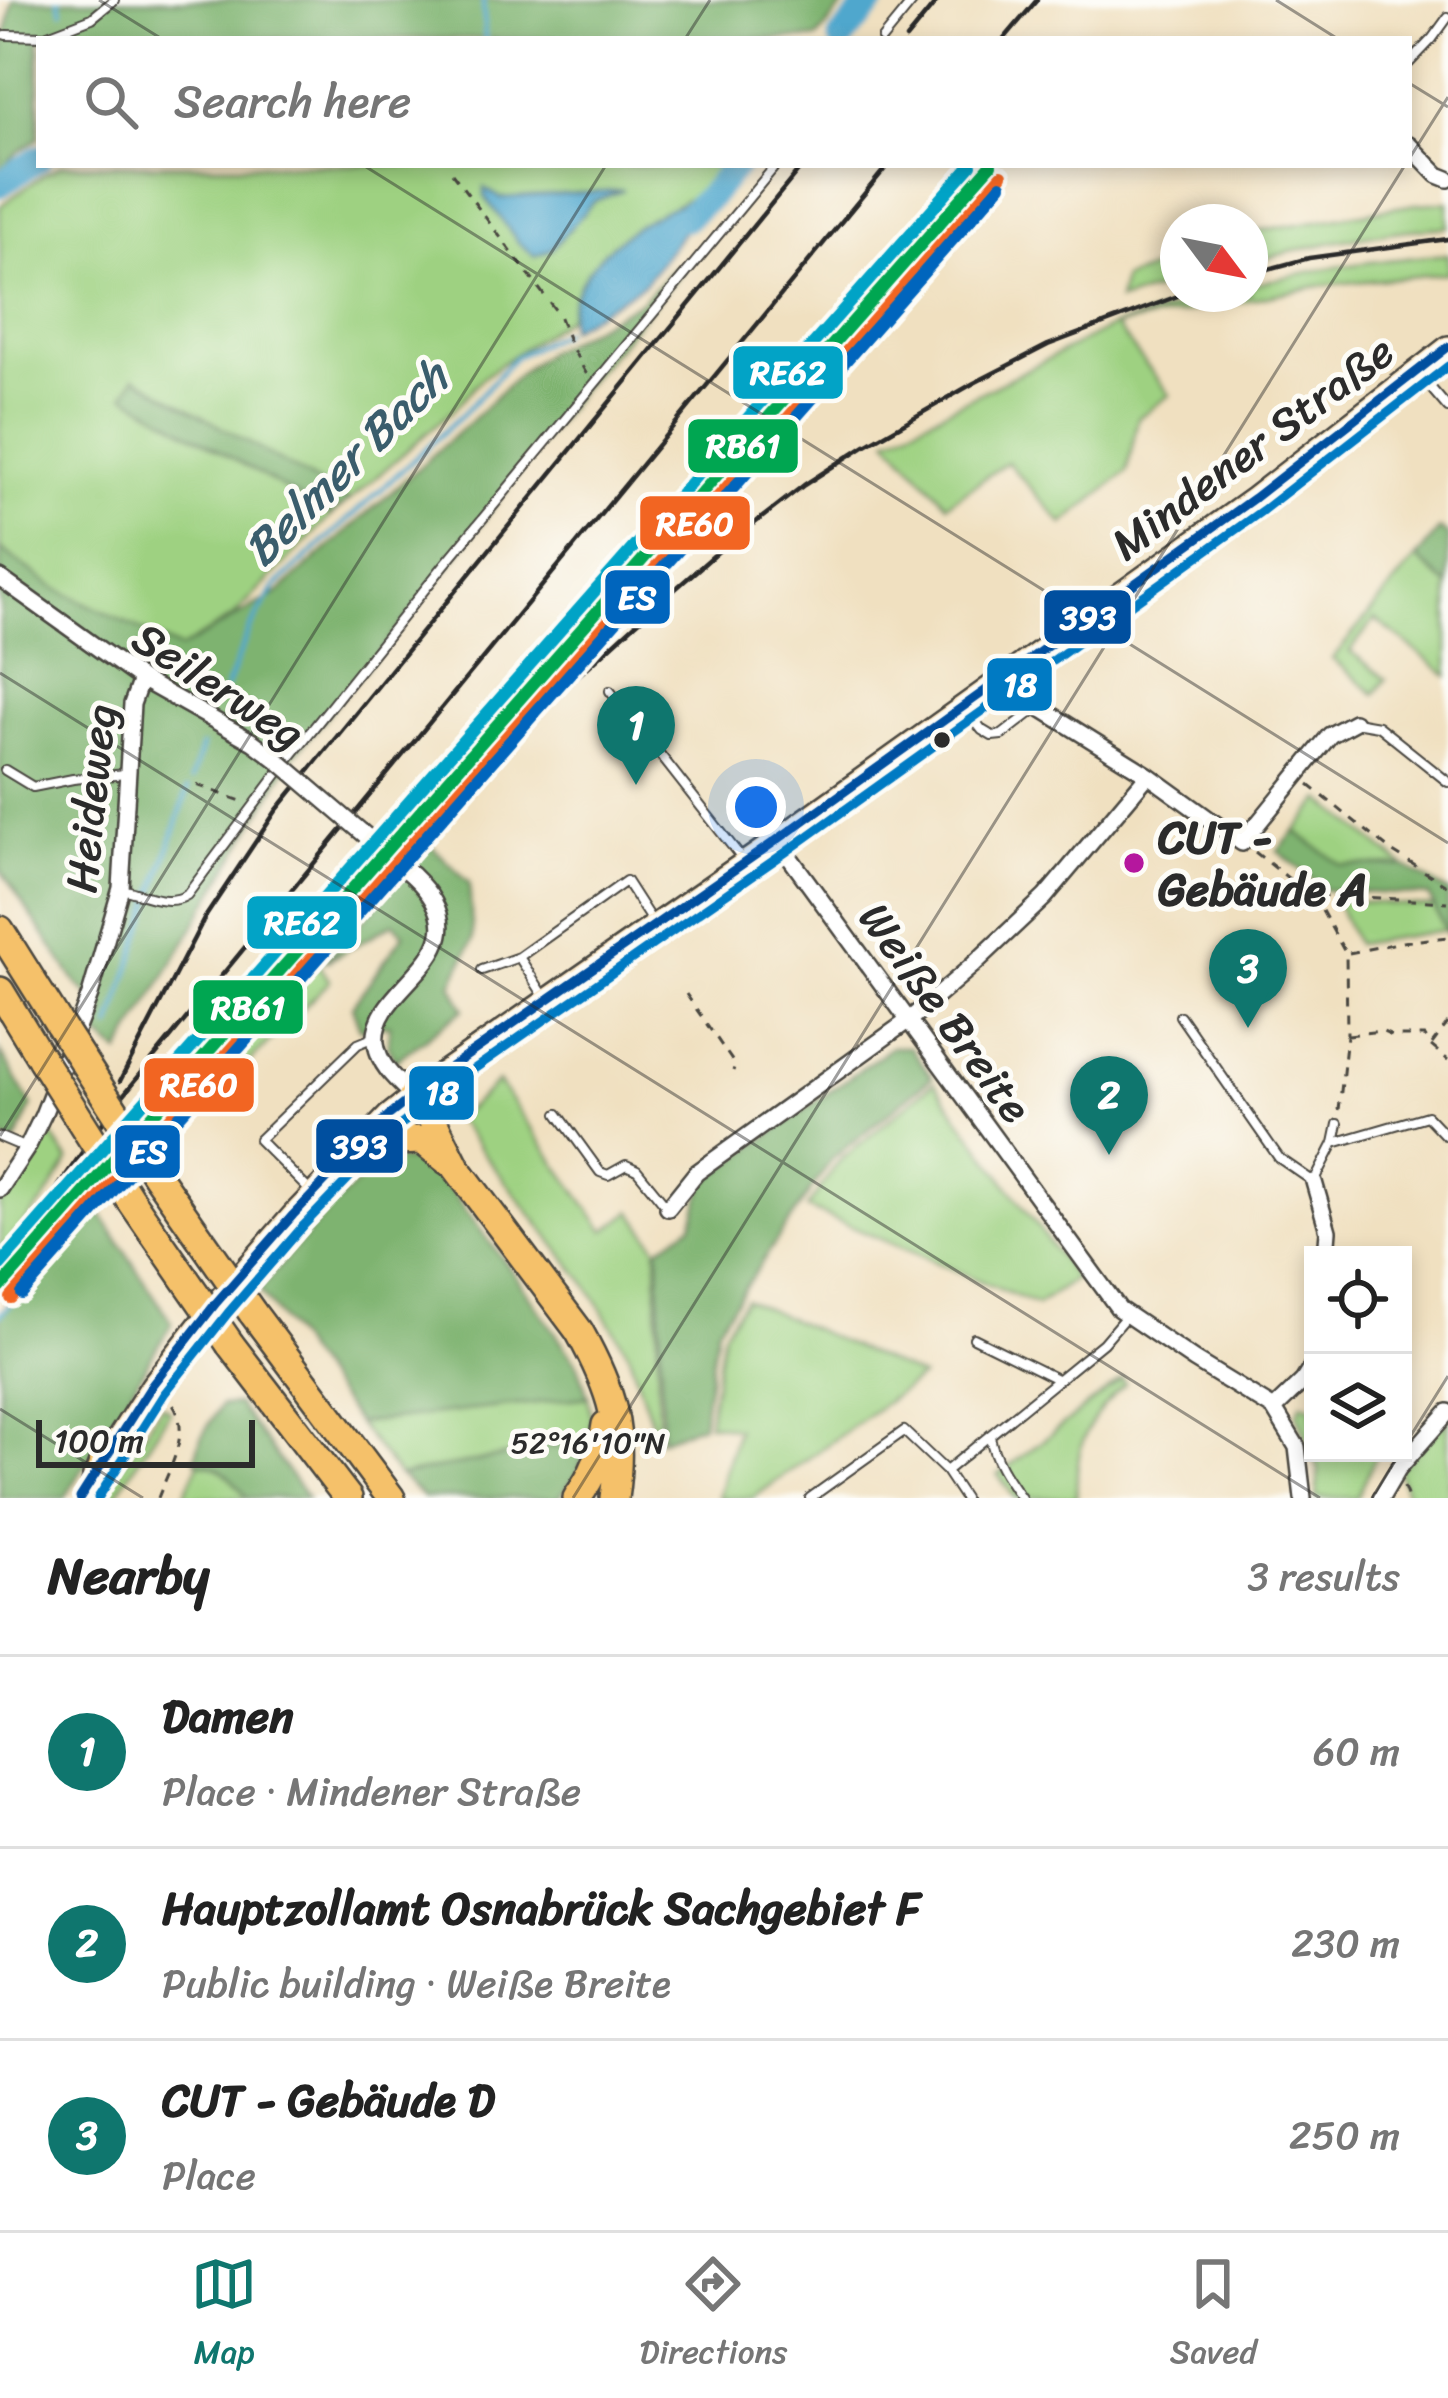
<!DOCTYPE html>
<html lang="en">
<head>
<meta charset="utf-8">
<style>
  body { margin:0; font-family:Sriracha,sans-serif; background:#f2f2f2; color:#222 }
  .controls { position:absolute; right:36px; bottom:36px; display:grid; overflow:hidden; border-radius:0px; box-shadow:0 6px 18px #0003 }
  .controls button { width:108px; height:108px; display:grid; place-items:center; padding:0; border:0; border-bottom:3px solid #e0e0e0; background:#fff; color:#222; font:60px sans-serif }
  .compass { position:absolute; left:1160px; top:204px; width:108px; height:108px; border-radius:50%; background:#fff; box-shadow:0 6px 18px #0003; rotate:122deg }
  .scale { position:absolute; left:36px; bottom:30px; width:219px; box-sizing:border-box; padding-left:12px; border:6px solid #2b2b2b; border-top:0; font-size:33px; line-height:42px; white-space:nowrap; color:#2b2b2b; -webkit-text-stroke:9px #fdfcf7; paint-order:stroke }
  .you { position:absolute; left:756px; top:807px; width:42px; height:42px; margin:-30px; border:9px solid #fff; border-radius:50%; background:#1a73e8; box-shadow:0 0 0 18px #1a73e833 }
  .badge { display:grid; place-items:center; width:78px; height:78px; border-radius:50%; background:#0f766e; color:#fff; font-size:39px; font-weight:700 }
  .pin { position:absolute; translate:-50% -99px; filter:drop-shadow(0 3px 6px #0008) }
  .pin::after { content:''; position:absolute; top:63px; width:42px; height:36px; background:inherit; clip-path:polygon(0 0,100% 0,50% 100%) }
  .list { margin:0; padding:0; list-style:none }
  h2 { display:flex; justify-content:space-between; align-items:center; height:156px; margin:0; padding:0 48px; font-size:51px }
  h2 small { font-size:39px; font-weight:400; color:#767676 }
  .list li { display:grid; grid-template-columns:78px 1fr auto; gap:36px; align-items:center; box-sizing:border-box; height:192px; padding:0 48px; border-top:3px solid #e0e0e0 }
  .list b { display:block; font-size:45px; white-space:nowrap }
  .list p { margin:0; font-size:39px; white-space:nowrap; color:#767676 }
  .list em { font-size:39px; font-style:normal; color:#767676 }
  .icon { flex:none; width:66px; height:66px; fill:none; stroke:currentColor; stroke-width:2; stroke-linecap:round; stroke-linejoin:round }
  .map { position:relative; flex:none; width:1448px; height:1498px; overflow:hidden }
  .search { position:absolute; background:#fff; box-shadow:0 6px 18px #0003; left:36px; right:36px; top:36px; height:132px; display:flex; align-items:center; gap:30px; box-sizing:border-box; padding:0 42px; border-radius:0px; color:#767676; font-size:45px }
  .sheet { height:732px; background:#fff }
  nav { display:flex; justify-content:space-around; align-items:center; box-sizing:border-box; height:168px; border-top:3px solid #e0e0e0; background:#fff; font-size:33px; color:#767676 }
  nav a { display:grid; justify-items:center; gap:6px }
  nav .on { color:#0f766e }
  .map>svg:first-child { display:block }
</style>
</head>
<body>
<div class="map">
<svg width="1448" height="1498" viewBox="0 0 1448 1498">
  <rect width="100%" height="100%" fill="#fdfcf7"/>
  <filter id="ink" filterUnits="userSpaceOnUse"><feTurbulence type="fractalNoise" baseFrequency=".00833" numOctaves="2"/><feDisplacementMap in="SourceGraphic" scale="24" xChannelSelector="R" yChannelSelector="G"/><feConvolveMatrix kernelMatrix="1 2 1 2 8 2 1 2 1" color-interpolation-filters="sRGB"/></filter>
  <filter id="wash" filterUnits="userSpaceOnUse"><feTurbulence type="fractalNoise" baseFrequency=".004" numOctaves="4" result="noise"/><feDisplacementMap in="SourceGraphic" scale="48" xChannelSelector="R" yChannelSelector="G"/><feGaussianBlur stdDeviation="2.7" result="paint"/><feColorMatrix in="noise" values="0 0 0 0 0 0 0 0 0 0 0 0 0 0 0 0 0 1.4 0 .05"/><feComposite in="paint" operator="in"/></filter>
  <g filter="url(#wash)">
    <rect width="100%" height="100%" fill="#f0e0c0"/>
    <path fill="#9ed181" stroke="#647e56" stroke-width="3" d="M62 165H726L699 198 686 199 613 244 588 273 575 295 568 317 484 376 452 411 349 501 135 378 126 395 331 516 234 616 180 649 53 587 0 549V206L43 175Z
      M1448 202V227C1381 230 1315 244 1250 263V234L1257 231 1416 204Z
      M1448 254V273L1324 285 1115 326 1170 395 1138 418 1127 472 1063 524 1007 462 947 504 888 439 1114 326 1223 294H1250V286C1315 267 1381 260 1448 254Z
      M1178 260V284L1118 301 1123 279Z
      M1416 558 1448 586V676L1375 619 1350 651 1386 679 1375 694 1332 659Z
      M1322 800 1404 866 1341 865 1295 831Z
      M1335 900 1434 907 1445 930 1356 944Z
      M333 921 347 932 319 966 330 981 164 1148 150 1126Z
      M498 1082 605 1231 632 1211 657 1247 658 1441 628 1352 585 1282 456 1119Z
      M934 1082 1075 1279 1037 1305 807 1208 838 1162Z
      M47 1128 69 1161 44 1201 0 1252V1205Z
      M745 1299 921 1377 753 1498H718L737 1429 708 1423 723 1332Z
      M1122 1379 1125 1384C1087 1419 1074 1445 1077 1498H1015L998 1475Z
      M588 1397 591 1418 589 1440 399 1476 357 1423Z
      M1302 1403 1313 1408V1453H1377L1357 1498H1316L1319 1470 1297 1414Z
      M162 1405 170 1411 114 1498H101Z
      M1448 1419V1498H1408L1398 1469Z
      M199 1463C220 1462 235 1483 248 1498H183Z"/>
    <path fill="#7eb36f" stroke="#546f4d" stroke-width="3" d="M13 0H848L817 39H39V138L17 153 0 171V68Z
      M676 266 682 271 582 388 448 568 293 757 120 1053 96 1034 105 1011 77 984 0 869V549L53 587 180 649 278 593 472 420 520 373 547 352 641 301Z
      M135 377 349 501 331 516 125 395Z
      M1440 529 1448 536V586L1416 558Z
      M1295 831 1341 865 1404 866 1448 892V936L1429 896 1325 890 1278 851Z
      M430 844 469 883 473 940 452 984 464 1009 395 1061 388 1046 390 1025 360 1029 352 1006 404 934 394 923 326 962Z
      M891 1047H910L932 1077 832 1159 717 1328 702 1424 662 1439 659 1248 692 1225 705 1182Z
      M0 1051 32 1106 15 1143 0 1137Z
      M410 1160 428 1167 443 1181 514 1274 578 1365 588 1397 357 1423 259 1290C286 1259 355 1173 390 1161 392 1160 408 1160 410 1160Z
      M97 1208 172 1323 65 1498H0V1315Z
      M237 1404 307 1498H248C235 1483 220 1462 199 1463L195 1459 201 1437 221 1405Z
      M589 1440 577 1475 558 1498H424L399 1476Z"/>
    <path fill="#50a7cd" stroke="#3e697c" stroke-width="3" d="M484 188 501 198 624 190 594 201 551 250 534 256 518 242 484 196Z
      M709 197 644 284 569 329C563 267 654 202 709 197Z"/>
    <g fill="none" stroke-linecap="round" stroke-linejoin="round">
      <path stroke="#50a7cd" stroke-width="4.5" d="M59 0 62 11
        M483 0 485 39
        M226 688 249 630 275 587 464 413 515 357 563 332
        M191 780 202 746
        M111 1027 188 789
        M0 1315 78 1227"/>
      <path stroke="#50a7cd" stroke-width="27" d="M841 39 874 0
        M0 184 39 158
        M685 218 709 197 736 165"/>
    </g>
  </g>
  <g filter="url(#ink)">
    <g fill="none" stroke-linecap="round" stroke-linejoin="round">
      <g stroke="#494641" stroke-width="12">
        <path id="lane" d="M6 35 45 36 92 18 114 0
          M882 39 914 0
          M1409 63 1432 39 1448 17
          M1418 373 1448 408
          M610 691 743 860
          M966 709 982 730 992 736 1002 735 1038 707
          M1355 722 1378 726 1448 782
          M5 770 33 787 73 779 126 774
          M122 889C143 894 168 907 187 895L291 756 445 564 776 165
          M519 957 544 996
          M482 970 519 957 626 881 653 923
          M1180 1016 1279 1158 1314 1182 1334 1143 1338 1124
          M558 1114 600 1172 608 1175 626 1165 637 1170 667 1207
          M0 1137 26 1148
          M1334 1143 1427 1116 1445 1135 1448 1132
          M311 1192 259 1140 358 1044 375 1037
          M974 1338 1057 1379
          M990 1436C994 1460 1007 1478 1021 1498
          M946 1471 1103 1343 1126 1316
          M810 1498 904 1431 946 1471 964 1498"/>
      </g>
      <g stroke="#494641" stroke-width="20">
        <path id="street" d="M1409 145 1438 175 1448 179
          M0 578 141 679 253 742 276 759
          M1011 673 1039 707 1148 775 1242 843 1330 735 1354 722
          M777 840 1119 1309 1194 1360 1274 1409 1297 1447 1303 1498
          M412 875C496 954 369 982 376 1043 379 1066 397 1081 413 1096
          M1314 1182 1328 1231 1326 1255
          M0 1189 27 1148 43 1115 90 995 121 888 132 704 141 679
          M668 1208 696 1173 909 1020 972 966 1045 897 1148 775
          M1274 1409 1303 1381 1313 1365
          M1381 1498 1398 1469 1448 1412"/>
      </g>
      <g stroke="#494641" stroke-width="26">
        <path id="secondary" d="M94 1476 152 1385 216 1303 293 1215 388 1116 445 1071 777 840 1254 498 1448 347"/>
      </g>
      <g stroke="#494641" stroke-width="32">
        <path id="highway" d="M0 930 59 1024
          M0 991 42 1060
          M413 1096 428 1111 456 1167 579 1331C613 1392 624 1429 614 1498
          M353 1150 396 1141 422 1140 448 1161
          M252 1312 391 1498
          M230 1344 348 1498
          M91 1498 103 1463
          M577 1498C594 1475 602 1453 606 1425"/>
      </g>
      <path stroke="#494641" stroke-width="3" stroke-dasharray="9 9" stroke-linecap="butt" d="M452 173 559 315 571 346 587 375
        M197 785 241 801
        M1309 785 1393 852 1448 886
        M1255 852 1316 900 1346 954 1347 1035 1339 1110
        M1318 899 1327 895 1448 902
        M1349 953 1402 942 1448 937
        M686 994 735 1065 733 1071
        M1348 1035 1381 1031 1392 1036H1425L1430 1045 1448 1060
        M1432 1044 1448 1023
        M1404 1487 1408 1498
        M158 1498C170 1466 195 1427 168 1397"/>
      <use href="#lane" stroke="#fff" stroke-width="8"/>
      <use href="#street" stroke="#fff" stroke-width="15"/>
      <use href="#secondary" stroke="#fbe6c4" stroke-width="21"/>
      <use href="#highway" stroke="#f5c16b" stroke-width="27"/>
      <path stroke="#2b2b2b" stroke-width="4.5" d="M906 39 938 0
        M1004 39 1037 0
        M1250 274 1309 258 1448 239
        M345 897 408 831 633 626 720 550 804 485 866 445 974 383 1048 345 1183 294
        M120 1081 204 919 276 811 803 165
        M0 1269 116 1104 888 165"/>
      <g stroke="#494641" stroke-width="20" stroke-linecap="butt">
        <path id="street-bridge" d="M276 759 412 875"/>
      </g>
      <g stroke="#494641" stroke-width="32" stroke-linecap="butt">
        <path id="highway-bridge" d="M59 1024 156 1175 252 1312
          M42 1060 130 1199 230 1344"/>
      </g>
      <use href="#street-bridge" stroke="#fff" stroke-width="15"/>
      <use href="#highway-bridge" stroke="#f5c16b" stroke-width="27"/>
      <g stroke="#fdfcf7" stroke-width="18">
        <path id="bus-1" d="M80 1498 152 1385 216 1303 293 1215 388 1116 445 1071 777 840 1254 498 1448 347"/>
      </g>
      <g stroke="#fdfcf7" stroke-width="18">
        <path id="bus-2" d="M98 1498 164 1394 228 1313 304 1225 398 1127 454 1083 786 852 1263 510 1448 366"/>
      </g>
      <use href="#bus-1" stroke="#004f9f" stroke-width="9"/>
      <use href="#bus-2" stroke="#007ac3" stroke-width="9"/>
      <g stroke="#fdfcf7" stroke-width="21">
        <path id="rail-1" d="M0 1288 991 165"/>
      </g>
      <g stroke="#fdfcf7" stroke-width="21">
        <path id="rail-2" d="M11 1298 1002 175"/>
      </g>
      <g stroke="#fdfcf7" stroke-width="21">
        <path id="rail-3" d="M0 1265 971 165"/>
      </g>
      <g stroke="#fdfcf7" stroke-width="21">
        <path id="rail-4" d="M22 1294 1001 185"/>
      </g>
      <use href="#rail-1" stroke="#00a651" stroke-width="12"/>
      <use href="#rail-2" stroke="#f26522" stroke-width="12"/>
      <use href="#rail-3" stroke="#02a3c6" stroke-width="12"/>
      <use href="#rail-4" stroke="#0065bd" stroke-width="12"/>
    </g>
  </g>
  <path fill="none" stroke="#2b2b2b" stroke-width="3" stroke-opacity="0.45" d="M99 0 162 39M1276 0 1338 39M685 39 710 0M1409 83 1448 107M1409 159 1448 97M363 165 1448 843M0 673 1320 1498M0 1136 606 165M0 1409 143 1498M1403 1448 1448 1376M573 1498 1405 165M1372 1498 1400 1453"/>
  <circle fill="#2b2b2b" stroke="#fdfcf7" stroke-width="4.5" cx="942" cy="740" r="10"/>
  <circle fill="#b5179e" stroke="#fdfcf7" stroke-width="4.5" cx="1134" cy="863" r="12"/>
  <g text-anchor="middle" stroke-width="10" stroke-linejoin="round" paint-order="stroke">
    <g font-size="45" fill="#2b2b2b" stroke="#fdfcf7">
      <text transform="translate(1252 447) rotate(-37)" y="16">Mindener Straße</text>
      <text transform="translate(219 685) rotate(33)" y="16">Seilerweg</text>
      <text transform="translate(90 798) rotate(-84)" y="16">Heideweg</text>
      <text transform="translate(946 1012) rotate(54)" y="16">Weiße Breite</text>
    </g>
    <g font-size="45" font-weight="bold" fill="#2b2b2b" stroke="#fdfcf7" text-anchor="start">
      <text x="1158" y="853">CUT -<tspan x="1158" dy="52">Gebäude A</tspan></text>
    </g>
    <g font-size="48" font-style="italic" fill="#3a5d6c" stroke="#fdfcf7">
      <text transform="translate(345 463) rotate(-45)" y="17">Belmer Bach</text>
    </g>
  </g>
  <g font-size="30" text-anchor="middle" fill="#2b2b2b" stroke="#fdfcf7" stroke-width="10" stroke-linejoin="round" paint-order="stroke">
    <text x="588" y="1453">52°16'10"N</text>
  </g>
  <g stroke="#fdfcf7" stroke-width="4.5">
    <rect x="731" y="344" width="114" height="57" rx="12" fill="#02a3c6"/>
    <rect x="686" y="417" width="114" height="58" rx="12" fill="#00a651"/>
    <rect x="638" y="494" width="114" height="58" rx="12" fill="#f26522"/>
    <rect x="603" y="568" width="69" height="58" rx="12" fill="#0065bd"/>
    <rect x="1042" y="588" width="91" height="58" rx="12" fill="#004f9f"/>
    <rect x="985" y="656" width="69" height="57" rx="12" fill="#007ac3"/>
    <rect x="245" y="894" width="114" height="57" rx="12" fill="#02a3c6"/>
    <rect x="191" y="978" width="114" height="58" rx="12" fill="#00a651"/>
    <rect x="142" y="1056" width="114" height="58" rx="12" fill="#f26522"/>
    <rect x="407" y="1064" width="69" height="58" rx="12" fill="#007ac3"/>
    <rect x="314" y="1117" width="91" height="58" rx="12" fill="#004f9f"/>
    <rect x="113" y="1123" width="69" height="57" rx="12" fill="#0065bd"/>
  </g>
  <g font-size="33" text-anchor="middle" font-weight="bold" fill="#fff">
    <text x="788" y="384">RE62</text>
    <text x="743" y="457">RB61</text>
    <text x="695" y="535">RE60</text>
    <text x="637" y="609">ES</text>
    <text x="1088" y="629">393</text>
    <text x="1020" y="696">18</text>
    <text x="302" y="934">RE62</text>
    <text x="248" y="1019">RB61</text>
    <text x="199" y="1096">RE60</text>
    <text x="442" y="1104">18</text>
    <text x="359" y="1158">393</text>
    <text x="148" y="1163">ES</text>
  </g>
</svg>
<div class="controls">
<button><svg class="icon" aria-label="locate" viewBox="0 0 24 24"><circle cx="12" cy="12" r="6"/><path d="M12 2v4M12 18v4M2 12h4M18 12h4"/></svg></button>
<button><svg class="icon" aria-label="layers" viewBox="0 0 24 24"><path d="M12 4l9 5-9 5-9-5zM3 14l9 5 9-5"/></svg></button>
</div>
<svg class="compass" viewBox="-18 -18 36 36"><path d="M0-13l5 13h-10z" fill="#e53935"/><path d="M0 13l5-13h-10z" fill="#767676"/></svg>
<div class="scale">100 m</div>
<div class="you"></div>
<div class="pin badge" style="left:636px;top:785px">1</div>
<div class="pin badge" style="left:1109px;top:1155px">2</div>
<div class="pin badge" style="left:1248px;top:1028px">3</div>
<div class="search"><svg class="icon" aria-label="search" viewBox="0 0 24 24"><circle cx="10" cy="10" r="6"/><path d="M15 15l6 6"/></svg>Search here</div>
</div>
<section class="sheet">
<h2>Nearby<small>3 results</small></h2>
<ul class="list">
<li><span class="badge">1</span><div><b>Damen</b><p>Place · Mindener Straße</p></div><em>60 m</em></li>
<li><span class="badge">2</span><div><b>Hauptzollamt Osnabrück Sachgebiet F</b><p>Public building · Weiße Breite</p></div><em>230 m</em></li>
<li><span class="badge">3</span><div><b>CUT - Gebäude D</b><p>Place</p></div><em>250 m</em></li>
</ul>
</section>
<nav>
<a class="on"><svg class="icon" aria-label="map" viewBox="0 0 24 24"><path d="M3 6l6-2 6 2 6-2v14l-6 2-6-2-6 2zM9 4v14M15 6v14"/></svg>Map</a>
<a><svg class="icon" aria-label="directions" viewBox="0 0 24 24"><path d="M12 3l9 9-9 9-9-9zM9 14v-3h6M13 9l2 2-2 2"/></svg>Directions</a>
<a><svg class="icon" aria-label="saved" viewBox="0 0 24 24"><path d="M7 4h10v16l-5-4-5 4z"/></svg>Saved</a>
</nav>
</body>
</html>
